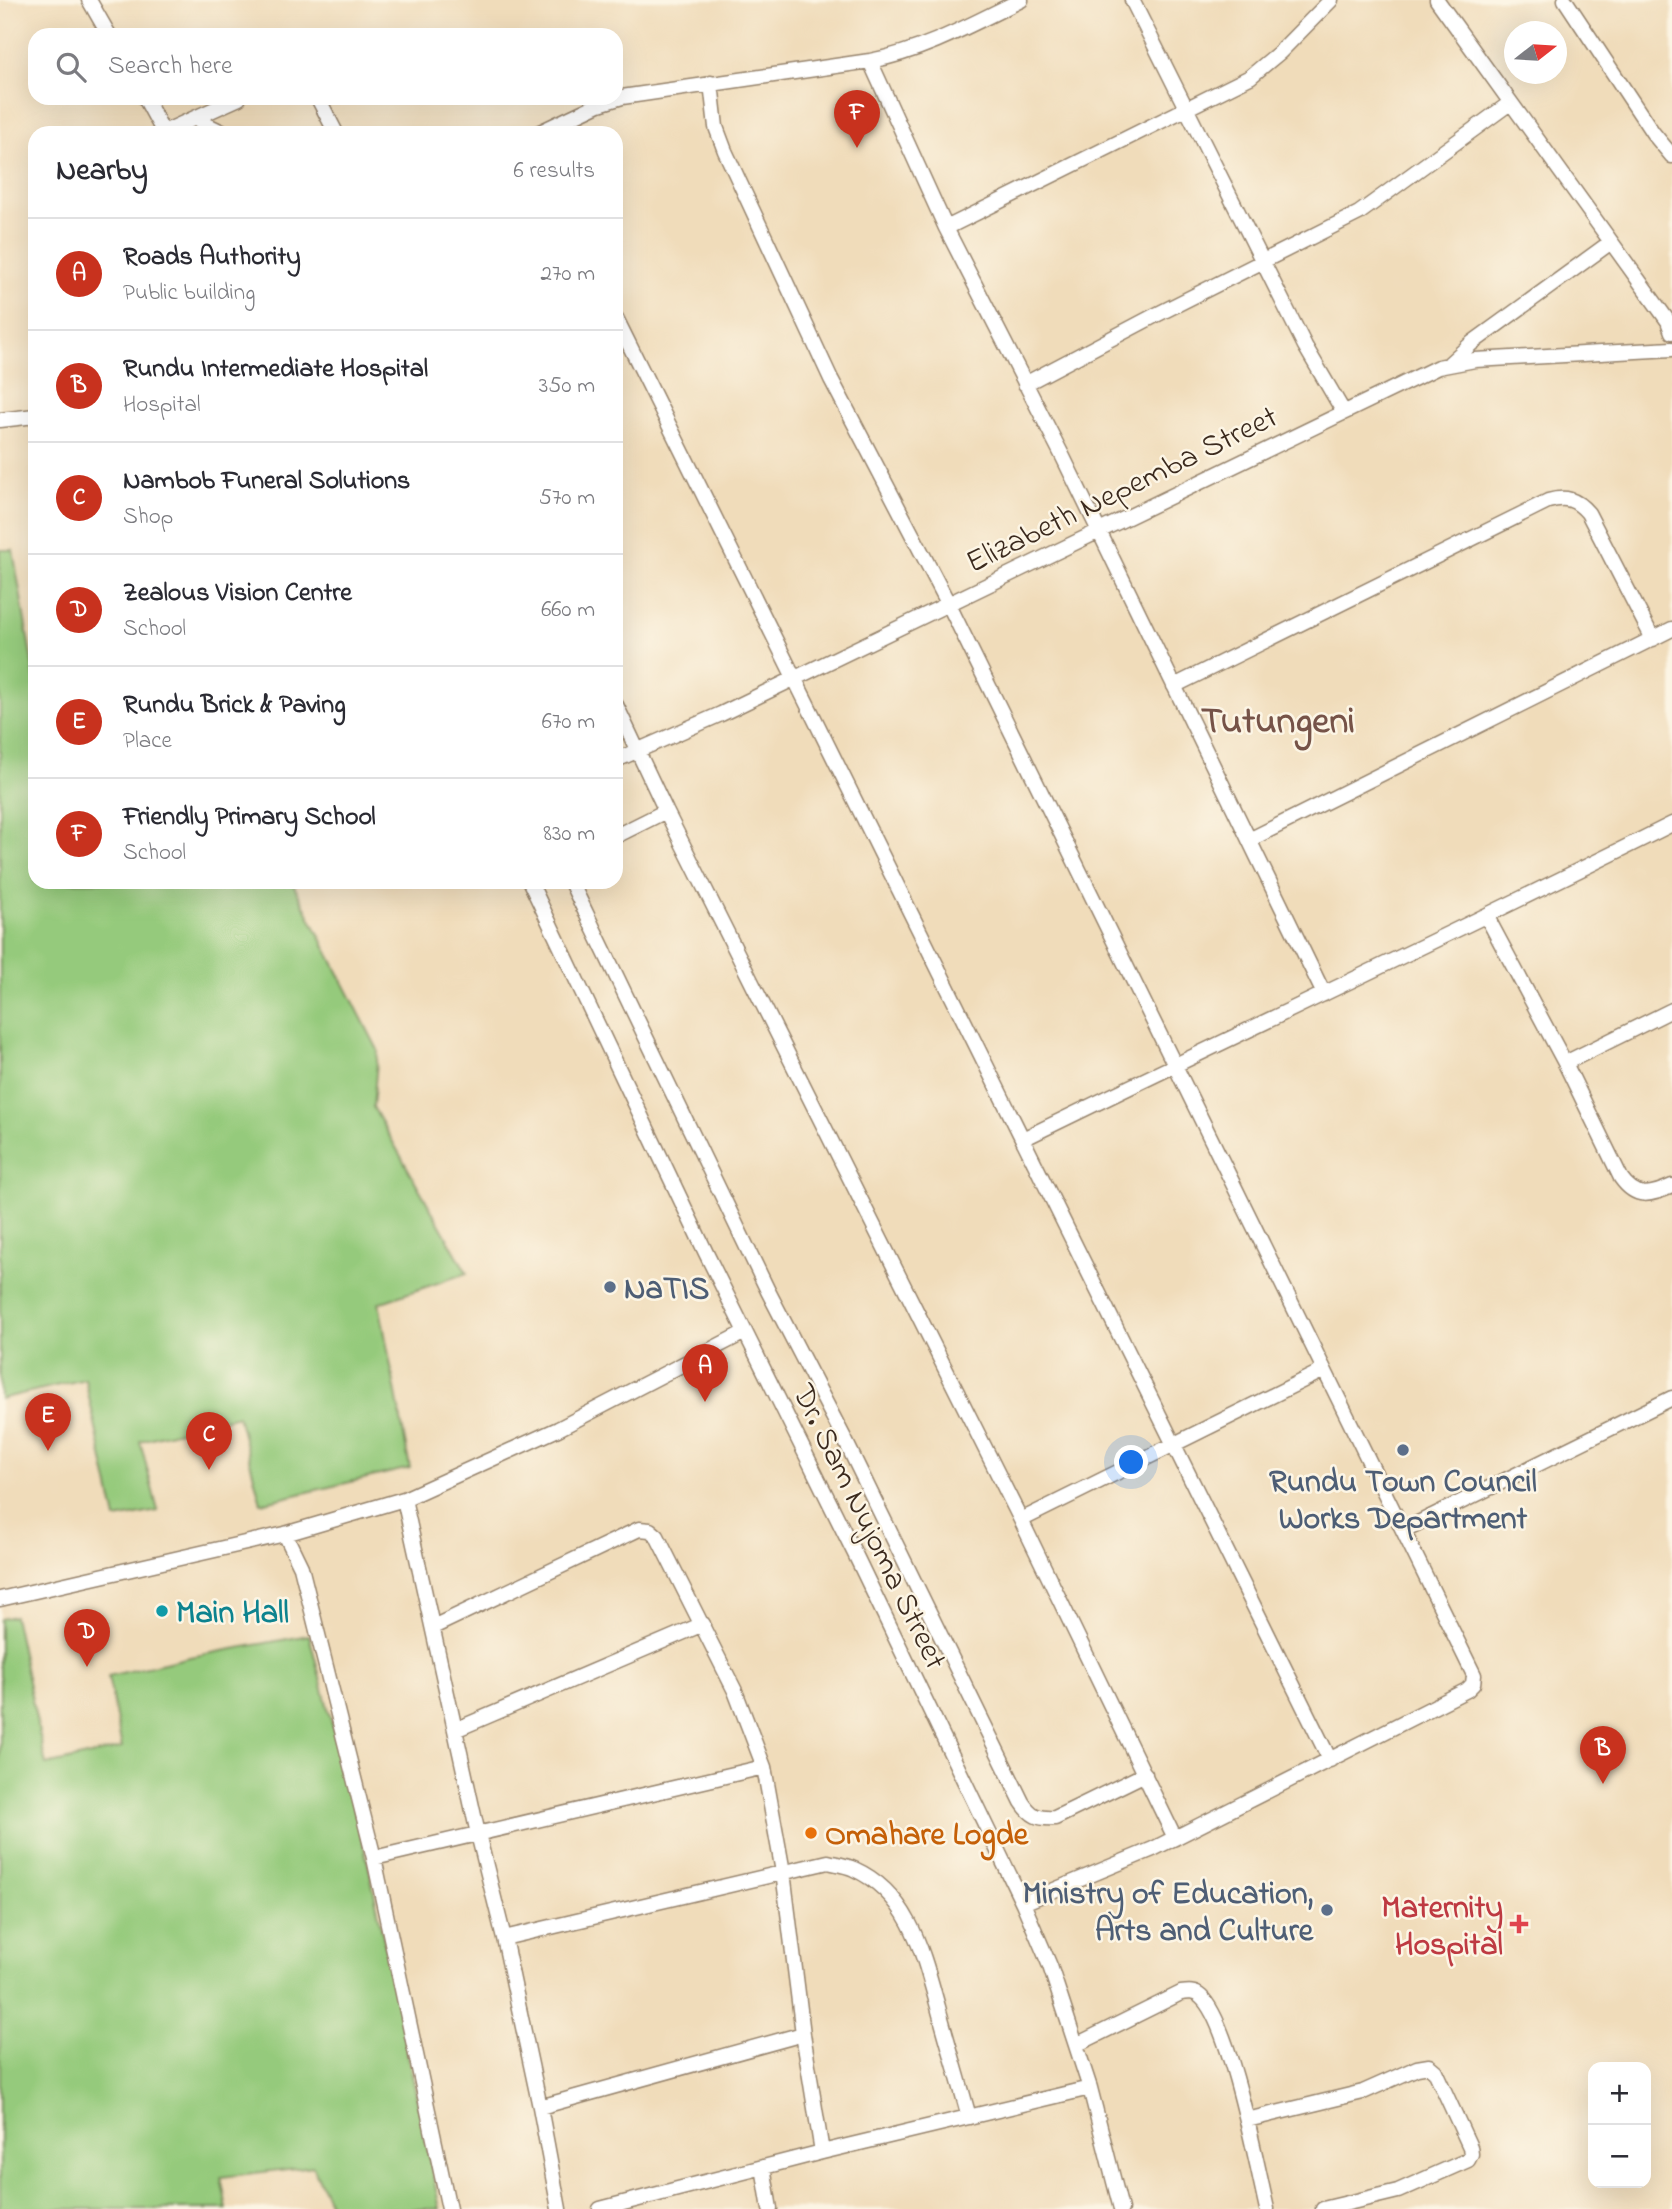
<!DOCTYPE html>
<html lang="en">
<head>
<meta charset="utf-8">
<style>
  body { margin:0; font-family:"Indie Flower",sans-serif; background:#f2f2f3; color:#2b2b33 }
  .controls { position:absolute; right:21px; bottom:21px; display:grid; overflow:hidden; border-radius:14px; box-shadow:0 7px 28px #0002 }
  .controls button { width:63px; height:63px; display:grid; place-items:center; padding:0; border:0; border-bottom:2px solid #e1e1e2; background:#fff; color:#2b2b33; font:35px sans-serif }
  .compass { position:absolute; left:1504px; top:21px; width:63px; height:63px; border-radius:50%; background:#fff; box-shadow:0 7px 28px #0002; rotate:73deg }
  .you { position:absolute; left:1132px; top:1463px; width:24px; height:24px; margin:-18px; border:5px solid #fff; border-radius:50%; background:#1a73e8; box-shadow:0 0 0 10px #1a73e833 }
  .badge { display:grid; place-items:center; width:46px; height:46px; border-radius:50%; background:#c8321e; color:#fff; font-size:23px; font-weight:700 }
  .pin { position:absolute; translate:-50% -58px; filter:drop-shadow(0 2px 4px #0008) }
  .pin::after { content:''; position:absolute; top:37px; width:24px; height:21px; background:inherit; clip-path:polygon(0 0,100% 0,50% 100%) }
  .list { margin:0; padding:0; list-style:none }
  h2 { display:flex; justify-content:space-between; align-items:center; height:91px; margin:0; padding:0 28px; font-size:30px }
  h2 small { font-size:23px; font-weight:400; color:#7c7c81 }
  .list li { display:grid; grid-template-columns:46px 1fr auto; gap:21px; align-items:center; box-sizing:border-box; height:112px; padding:0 28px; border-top:2px solid #e1e1e2 }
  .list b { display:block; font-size:26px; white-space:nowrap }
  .list p { margin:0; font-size:23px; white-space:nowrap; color:#7c7c81 }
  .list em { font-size:23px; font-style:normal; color:#7c7c81 }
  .icon { flex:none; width:38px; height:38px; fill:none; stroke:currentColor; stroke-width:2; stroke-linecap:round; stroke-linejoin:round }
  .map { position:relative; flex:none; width:1672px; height:2209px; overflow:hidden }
  .search { position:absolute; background:#fff; box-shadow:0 7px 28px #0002; left:28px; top:28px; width:595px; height:77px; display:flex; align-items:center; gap:18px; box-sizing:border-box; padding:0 24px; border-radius:21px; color:#7c7c81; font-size:26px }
  .panel { position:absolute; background:#fff; box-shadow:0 7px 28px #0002; left:28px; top:126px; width:595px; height:763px; border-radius:21px }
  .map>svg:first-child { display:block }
</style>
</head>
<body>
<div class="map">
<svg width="1672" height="2209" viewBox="0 0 1672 2209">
  <rect width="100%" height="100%" fill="#fcf5e5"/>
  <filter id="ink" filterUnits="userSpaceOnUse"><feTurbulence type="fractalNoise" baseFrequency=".0143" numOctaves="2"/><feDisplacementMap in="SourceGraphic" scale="14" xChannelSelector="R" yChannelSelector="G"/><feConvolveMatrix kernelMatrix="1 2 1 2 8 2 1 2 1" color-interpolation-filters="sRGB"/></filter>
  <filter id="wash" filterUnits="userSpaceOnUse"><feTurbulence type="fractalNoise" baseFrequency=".00686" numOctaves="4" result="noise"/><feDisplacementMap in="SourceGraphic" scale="28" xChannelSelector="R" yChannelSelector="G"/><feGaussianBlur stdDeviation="1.57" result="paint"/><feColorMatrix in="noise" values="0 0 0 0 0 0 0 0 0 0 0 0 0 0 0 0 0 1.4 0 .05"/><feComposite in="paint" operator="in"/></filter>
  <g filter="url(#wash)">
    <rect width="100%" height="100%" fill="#f0dcba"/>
    <path fill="#95ca7c" stroke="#687a4d" stroke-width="2" d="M0 550H13L35 680V882H292L378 1050 373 1107 467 1273 379 1303 410 1468 261 1503 238 1416 140 1441 158 1511 116 1519 85 1379 0 1399Z
      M14 1616 46 1765 122 1748 108 1676 190 1657 309 1635 368 1863 440 2209H332L313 2166 221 2177 227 2209H0V1619Z"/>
  </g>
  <g filter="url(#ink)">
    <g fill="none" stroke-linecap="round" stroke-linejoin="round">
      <g stroke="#96836c" stroke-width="17">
        <path id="minor" d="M89 0 109 35
          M1132 0 1305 346 1343 411
          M1437 0 1668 321 1672 332
          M1565 0 1653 133 1672 156
          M870 61 946 228 1063 457 1324 994
          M711 83 716 127 725 151 831 379 948 603 1474 1675 1473 1684 1467 1690 1153 1849 1023 1903
          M145 98 164 133
          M318 98 336 133
          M195 119 224 133
          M164 132 239 98
          M538 133 599 104 622 97 870 61C924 51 972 24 1021 0
          M946 228 1250 77 1280 52 1331 0
          M616 318 1330 1760
          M1450 363 1472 343 1611 242
          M1025 384 1154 316 1359 213 1510 103
          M0 420 35 416
          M1174 686 1548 501C1566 496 1576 499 1588 513L1653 639
          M616 705 666 811 1021 1520 1175 1838
          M616 760 721 714 1438 367 1475 360 1672 349
          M616 836 666 811
          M1249 840 1672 629
          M530 882 706 1253 855 1554 1023 1903 1050 1966 1090 2088 1121 2209
          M571 882 768 1291 844 1438 1022 1802C1031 1816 1038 1819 1055 1818L1145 1774
          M1487 917 1565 1063 1621 1178C1636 1199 1650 1196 1672 1186
          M1565 1063 1672 1010
          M1023 1139C1239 1033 1457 932 1672 824
          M404 1499 478 1834 504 1938 540 2107 559 2209
          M1021 1520 1324 1370
          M1404 1530 1672 1398
          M285 1534 301 1567 374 1858 449 2209
          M0 1599 285 1534 404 1499 558 1429 745 1332
          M433 1627 639 1529 650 1530 657 1536 735 1691 764 1767 783 1872 803 2034 822 2152
          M455 1730 703 1624
          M374 1858 764 1767
          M504 1938 828 1862C836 1864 846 1865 854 1869 910 1894 923 1954 938 2007 948 2044 959 2080 969 2117
          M1076 2045 1181 1993C1188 1992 1195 1991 1201 1997 1230 2023 1257 2166 1267 2209
          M540 2107 803 2034
          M1247 2120 1363 2092 1417 2068 1429 2066 1435 2071 1470 2147 1471 2154 1468 2160 1398 2191 1323 2209
          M763 2167 770 2209
          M600 2209 822 2152 1090 2088"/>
      </g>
      <use href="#minor" stroke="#fff" stroke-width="14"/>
    </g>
  </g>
  <g fill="#5c6f8a" stroke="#fcf5e5" stroke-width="2.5">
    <circle cx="610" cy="1287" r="7"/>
    <circle cx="1403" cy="1450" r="7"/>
    <circle cx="1327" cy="1910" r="7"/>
  </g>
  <circle fill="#0f9aa8" stroke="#fcf5e5" stroke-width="2.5" cx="162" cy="1611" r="7"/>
  <circle fill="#e8710a" stroke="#fcf5e5" stroke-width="2.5" cx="811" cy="1833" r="7"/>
  <path fill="#e0444e" stroke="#fcf5e5" stroke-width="2.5" d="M1515.5 1913.5h7v7h7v7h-7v7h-7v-7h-7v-7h7z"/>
  <g text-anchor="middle" stroke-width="5" stroke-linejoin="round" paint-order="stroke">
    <g font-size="32" fill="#3b2a1e" stroke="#fcf5e5">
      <text transform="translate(1121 488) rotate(-26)" y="11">Elizabeth Nepemba Street</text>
      <text transform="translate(871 1526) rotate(64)" y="11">Dr. Sam Nujoma Street</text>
    </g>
    <g font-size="32" font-weight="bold" fill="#4e5e75" stroke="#fcf5e5" text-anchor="start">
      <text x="624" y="1298">NaTIS</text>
      <text x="1403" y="1491" text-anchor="middle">Rundu Town Council<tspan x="1403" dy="37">Works Department</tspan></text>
      <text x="1313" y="1903" text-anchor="end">Ministry of Education,<tspan x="1313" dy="37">Arts and Culture</tspan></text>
    </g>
    <g font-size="32" font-weight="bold" fill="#0d838f" stroke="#fcf5e5" text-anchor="start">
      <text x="176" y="1622">Main Hall</text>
    </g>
    <g font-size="32" font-weight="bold" fill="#c56008" stroke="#fcf5e5" text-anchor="start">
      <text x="825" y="1844">Omahare Logde</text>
    </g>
    <g font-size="32" font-weight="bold" fill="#be3a42" stroke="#fcf5e5" text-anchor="end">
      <text x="1503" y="1917">Maternity<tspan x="1503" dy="37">Hospital</tspan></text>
    </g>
    <g font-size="38" font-weight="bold" fill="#765348" stroke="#fcf5e5">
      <text x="1278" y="732">Tutungeni</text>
    </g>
  </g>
</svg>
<div class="controls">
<button>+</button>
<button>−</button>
</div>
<svg class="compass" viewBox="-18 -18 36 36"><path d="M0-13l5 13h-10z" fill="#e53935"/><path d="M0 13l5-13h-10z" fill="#7c7c81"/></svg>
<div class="you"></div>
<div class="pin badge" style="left:705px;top:1402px">A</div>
<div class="pin badge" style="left:1603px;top:1784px">B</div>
<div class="pin badge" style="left:209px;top:1470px">C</div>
<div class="pin badge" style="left:87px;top:1667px">D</div>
<div class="pin badge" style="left:48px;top:1451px">E</div>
<div class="pin badge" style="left:857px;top:148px">F</div>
<div class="search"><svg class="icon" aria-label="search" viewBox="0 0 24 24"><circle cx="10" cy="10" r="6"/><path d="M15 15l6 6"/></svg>Search here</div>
<section class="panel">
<h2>Nearby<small>6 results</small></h2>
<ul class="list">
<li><span class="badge">A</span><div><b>Roads Authority</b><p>Public building</p></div><em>270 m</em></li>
<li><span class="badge">B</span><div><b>Rundu Intermediate Hospital</b><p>Hospital</p></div><em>350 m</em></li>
<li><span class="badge">C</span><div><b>Nambob Funeral Solutions</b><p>Shop</p></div><em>570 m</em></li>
<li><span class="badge">D</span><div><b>Zealous Vision Centre</b><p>School</p></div><em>660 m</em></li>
<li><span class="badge">E</span><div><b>Rundu Brick &amp; Paving</b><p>Place</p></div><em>670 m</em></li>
<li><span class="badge">F</span><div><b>Friendly Primary School</b><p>School</p></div><em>830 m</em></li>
</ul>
</section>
</div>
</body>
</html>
